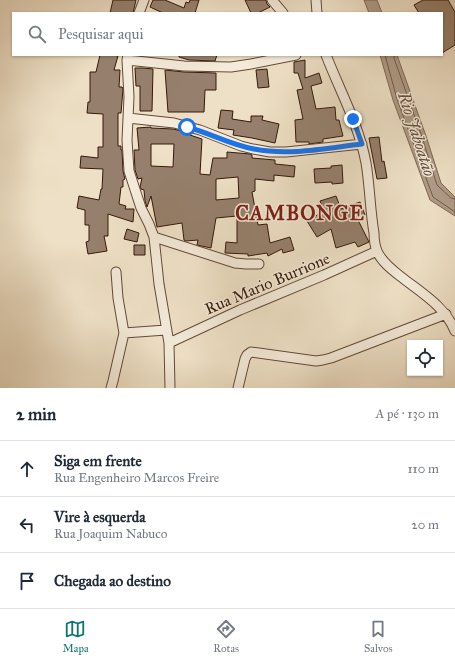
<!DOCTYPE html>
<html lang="pt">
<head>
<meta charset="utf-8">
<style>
  body { margin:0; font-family:"IM FELL Great Primer",serif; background:#f6f6f7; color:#1f2937 }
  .controls { position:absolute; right:12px; bottom:12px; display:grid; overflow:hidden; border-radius:0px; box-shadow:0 1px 3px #0004 }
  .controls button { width:36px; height:36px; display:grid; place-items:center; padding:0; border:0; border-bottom:1px solid #e0e1e3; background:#fff; color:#1f2937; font:20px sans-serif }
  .stop { position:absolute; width:12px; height:12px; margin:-9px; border:3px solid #1a73e8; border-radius:50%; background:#fff }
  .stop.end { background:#1a73e8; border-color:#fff; box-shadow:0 1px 4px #0008 }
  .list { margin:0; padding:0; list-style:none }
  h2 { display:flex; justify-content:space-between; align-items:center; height:52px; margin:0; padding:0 16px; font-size:17px }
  h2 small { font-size:13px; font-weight:400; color:#747a83 }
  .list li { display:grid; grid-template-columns:26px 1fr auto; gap:12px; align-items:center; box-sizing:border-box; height:56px; padding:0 16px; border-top:1px solid #e0e1e3 }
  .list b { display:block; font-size:15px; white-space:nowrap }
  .list p { margin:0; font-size:13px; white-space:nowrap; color:#747a83 }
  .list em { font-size:13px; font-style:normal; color:#747a83 }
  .icon { flex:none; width:22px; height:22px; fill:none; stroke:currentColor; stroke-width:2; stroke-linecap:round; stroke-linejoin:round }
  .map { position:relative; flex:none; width:455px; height:388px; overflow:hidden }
  .search { position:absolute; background:#fff; box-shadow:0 1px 3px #0004; left:12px; right:12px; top:12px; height:44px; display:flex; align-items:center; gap:10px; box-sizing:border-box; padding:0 14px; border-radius:0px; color:#747a83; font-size:15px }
  .sheet { height:220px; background:#fff }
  nav { display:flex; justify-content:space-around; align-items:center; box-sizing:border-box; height:56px; border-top:1px solid #e0e1e3; background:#fff; font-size:11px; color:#747a83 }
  nav a { display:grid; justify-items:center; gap:2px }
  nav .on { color:#0f766e }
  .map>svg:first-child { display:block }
</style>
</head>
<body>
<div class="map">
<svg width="455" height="388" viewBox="0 0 455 388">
  <rect width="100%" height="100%" fill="#eee0c6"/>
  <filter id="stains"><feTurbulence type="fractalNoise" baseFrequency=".005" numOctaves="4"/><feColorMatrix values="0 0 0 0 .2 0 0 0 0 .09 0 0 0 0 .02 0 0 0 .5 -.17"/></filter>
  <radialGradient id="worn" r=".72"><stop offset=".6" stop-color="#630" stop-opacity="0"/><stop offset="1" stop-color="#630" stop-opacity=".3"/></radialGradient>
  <path fill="#af9c87" stroke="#7f6756" d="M364 0H377L382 13H369Z
    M380 55H397L426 136 441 183 455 197V216L430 200 393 100Z"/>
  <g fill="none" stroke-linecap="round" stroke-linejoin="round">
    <path stroke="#725a4a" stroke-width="1" d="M385 55 397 99 433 197 455 212
      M394 55V58L422 137 437 185 451 198 455 199"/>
  </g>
  <path fill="#96806d" stroke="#36170c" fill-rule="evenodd" d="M113 0H136L133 13H110Z
    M153 0H165L184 8 186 2 189 3 190 0H199L195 13H163L150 7Z
    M245 0H266L267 4 270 7 258 13H251Z
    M423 0H448L455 12V45L442 53V13H419L414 5Z
    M100 55H112L118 56 114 70H120L119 87H122L123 89 121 113H118V146H121V150H122L123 171 125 179 123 180V187H121L119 204 126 206 125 209H134L133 222 108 214V236H104L107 251 88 254 86 242 89 241V225H85V210L77 208 79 196 99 200 101 189H102L103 169 80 168 81 156 98 158V147H103V114L87 113 88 102H90V72H96Z
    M179 55H217L215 61 189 60 179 57Z
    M305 60V78L319 73 322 83 311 86 316 109 335 107 336 120H339L343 136 323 139V142L309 144V142H296L295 120 303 119 297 90 303 89 298 73H294V62Z
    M135 68H143L153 69 152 111H140V86H136Z
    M267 69 269 87 258 88 256 70Z
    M165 70 184 72 216 73V90H205L204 112H168Z
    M221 110 233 111 232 119 251 122V116H263L262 120 279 124 275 143 252 138 233 135 234 130 218 128Z
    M151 127V128L173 129 190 133V135L202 139 200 174 210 175 213 158H227V152L250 154 252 155V158L275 160V164L295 166 294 177 274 175V181L255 179V191L252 192 258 225 267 224 270 243 290 237 294 250 283 253 282 249 268 256 267 253 248 256V254L225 253 226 242 237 243V216L216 218 211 248 197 245 198 240 186 241 184 240 182 223 157 227 151 196 147 207 145 201 144 190 141 189 140 187 142 178 138 179 135 170 134 150H139L137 128ZM151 144H174L173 167 151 166ZM238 177 239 198 216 200V179Z
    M379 137 382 162 384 161 387 178 377 179 369 138Z
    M342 165 343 183 332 184V182L315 183 314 169 331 168V166Z
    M336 196 341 209 360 202 365 215 357 218 369 242 358 247 355 242 336 248 331 229 317 237 307 221 324 211 320 201Z
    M127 229 139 233 137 242 124 239Z
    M134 245H145V255H134Z"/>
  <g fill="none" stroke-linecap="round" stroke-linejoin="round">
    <g stroke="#64493a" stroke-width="11">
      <path id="street" d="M272 0 283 13
        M316 0 317 13
        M139 13 144 0
        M128 55 127 60 129 97 127 140 129 171 141 208 149 224 154 237 159 284 169 343 170 388
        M326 55C340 91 359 125 366 163 370 187 370 210 374 233 374 239 375 246 377 251 381 261 391 269 400 276 420 292 445 306 455 331
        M127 60 184 66 231 67 251 64 296 55
        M128 118 174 123 200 130 241 146 253 149 270 152H286L362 144
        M154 237 235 263 246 264H259
        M124 333 166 330
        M169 343 240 310 324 275 377 251
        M111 388 113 381 124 333 118 298 116 272
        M238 388 245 359 247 355 251 352 316 361 323 360 331 358 446 314"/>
    </g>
    <use href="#street" stroke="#f4ebda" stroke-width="9"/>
  </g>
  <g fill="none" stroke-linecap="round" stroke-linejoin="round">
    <path stroke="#1a73e8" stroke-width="5" d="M187 127C210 133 231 145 254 149 290 156 327 148 362 144L353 119"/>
  </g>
  <g text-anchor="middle" stroke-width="3" stroke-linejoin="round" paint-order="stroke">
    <g font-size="16" fill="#36170c" stroke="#f4ebda">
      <text transform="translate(267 283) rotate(-23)" y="6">Rua Mario Burrione</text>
    </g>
    <g font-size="17" font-style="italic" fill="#664c3d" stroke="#f4ebda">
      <text transform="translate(417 134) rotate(72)" y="6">Rio Jaboatão</text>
    </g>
    <g font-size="20" font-weight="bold" letter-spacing="1" fill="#7a1f14" stroke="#f4ebda">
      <text x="300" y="220">CAMBONGE</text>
    </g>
  </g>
  <rect width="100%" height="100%" filter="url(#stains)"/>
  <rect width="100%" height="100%" fill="url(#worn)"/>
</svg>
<div class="controls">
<button><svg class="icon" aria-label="locate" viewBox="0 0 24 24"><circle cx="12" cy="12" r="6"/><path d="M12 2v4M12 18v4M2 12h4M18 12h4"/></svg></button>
</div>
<div class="stop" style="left:187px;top:127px"></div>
<div class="stop end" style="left:353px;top:119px"></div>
<div class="search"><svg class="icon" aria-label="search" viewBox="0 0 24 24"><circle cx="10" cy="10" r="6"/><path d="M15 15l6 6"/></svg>Pesquisar aqui</div>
</div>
<section class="sheet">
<h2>2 min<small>A pé · 130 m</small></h2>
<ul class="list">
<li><svg class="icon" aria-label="ahead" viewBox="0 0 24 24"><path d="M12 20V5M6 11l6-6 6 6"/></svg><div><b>Siga em frente</b><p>Rua Engenheiro Marcos Freire</p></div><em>110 m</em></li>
<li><svg class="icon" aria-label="left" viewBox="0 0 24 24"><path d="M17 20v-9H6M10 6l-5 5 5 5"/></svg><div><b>Vire à esquerda</b><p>Rua Joaquim Nabuco</p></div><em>20 m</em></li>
<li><svg class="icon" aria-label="arrive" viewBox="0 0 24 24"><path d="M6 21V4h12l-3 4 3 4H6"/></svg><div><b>Chegada ao destino</b></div></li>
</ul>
</section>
<nav>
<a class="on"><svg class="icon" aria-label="map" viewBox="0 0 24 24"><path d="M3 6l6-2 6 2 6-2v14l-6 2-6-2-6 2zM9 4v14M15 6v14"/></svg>Mapa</a>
<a><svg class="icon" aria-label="directions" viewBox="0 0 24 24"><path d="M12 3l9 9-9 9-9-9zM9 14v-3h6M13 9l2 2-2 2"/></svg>Rotas</a>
<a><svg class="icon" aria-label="saved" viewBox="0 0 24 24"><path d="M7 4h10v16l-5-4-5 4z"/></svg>Salvos</a>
</nav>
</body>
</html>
